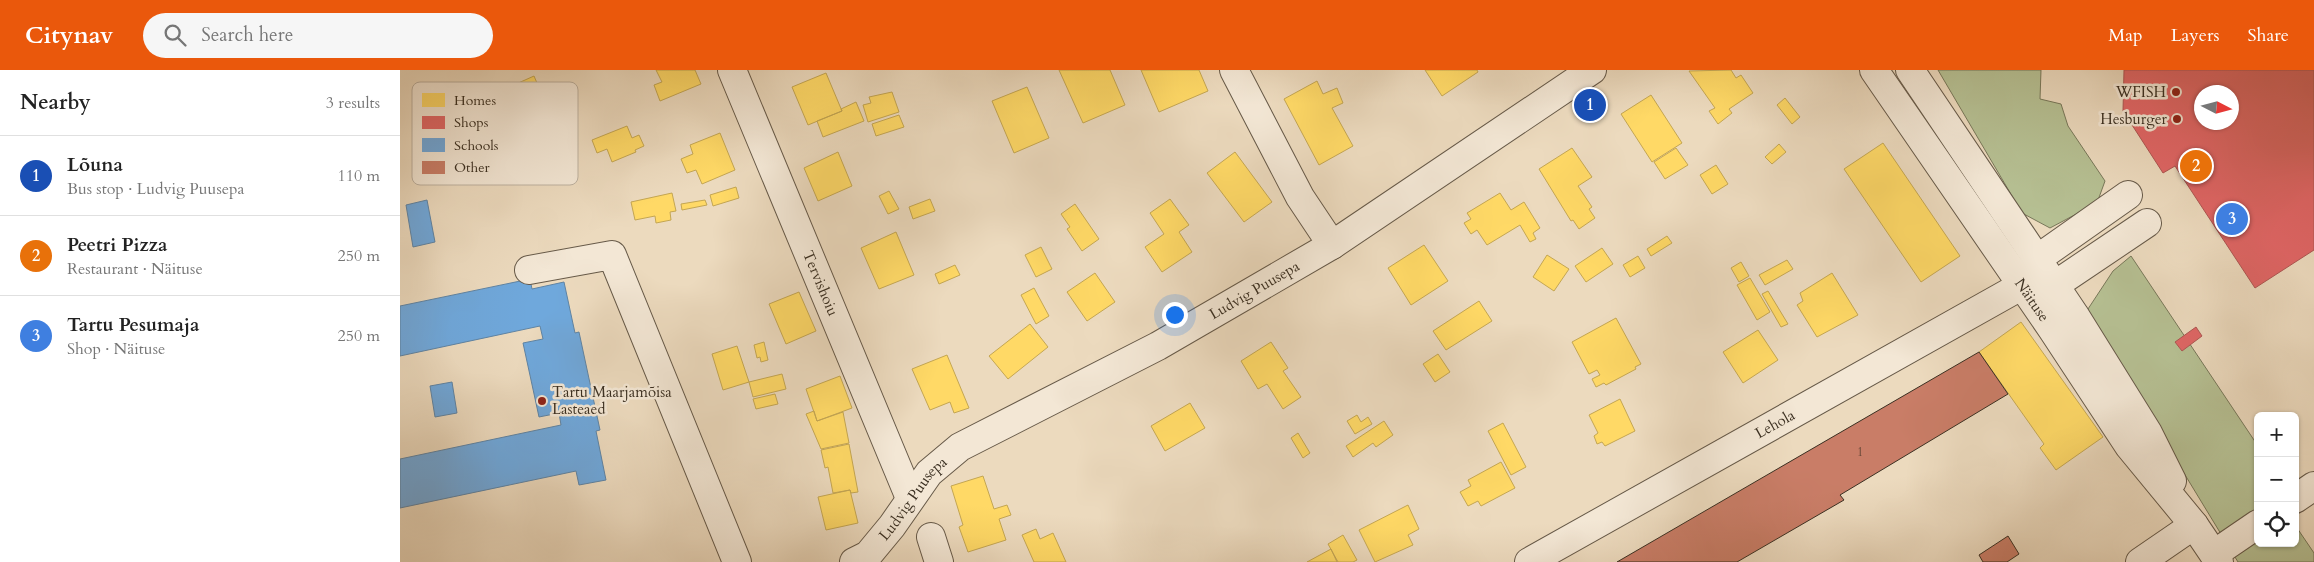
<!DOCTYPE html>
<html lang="en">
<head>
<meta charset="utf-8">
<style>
  body { margin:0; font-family:Cardo,serif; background:#f6f6f6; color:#222 }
  .controls { position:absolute; right:15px; bottom:15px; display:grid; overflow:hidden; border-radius:8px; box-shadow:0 1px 4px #0004 }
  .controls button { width:45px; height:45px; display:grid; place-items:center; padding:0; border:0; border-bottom:1px solid #e0e0e0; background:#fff; color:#222; font:25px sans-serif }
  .compass { position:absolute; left:1794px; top:15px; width:45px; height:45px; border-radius:50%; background:#fff; box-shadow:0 1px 4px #0004; rotate:96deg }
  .you { position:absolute; left:774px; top:244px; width:18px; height:18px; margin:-12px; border:4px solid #fff; border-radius:50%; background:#1a73e8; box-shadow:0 0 0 8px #1a73e833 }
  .badge { display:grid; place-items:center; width:32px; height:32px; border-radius:50%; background:#ea580c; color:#fff; font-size:16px; font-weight:700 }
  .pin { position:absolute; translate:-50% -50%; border:2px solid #fff; box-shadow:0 1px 5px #0006 }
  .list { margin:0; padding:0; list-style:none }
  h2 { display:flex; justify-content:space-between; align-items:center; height:65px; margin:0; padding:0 20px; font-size:21px }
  h2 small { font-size:16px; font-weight:400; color:#767676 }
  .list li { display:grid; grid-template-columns:32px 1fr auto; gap:15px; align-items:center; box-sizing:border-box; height:80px; padding:0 20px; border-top:1px solid #e0e0e0 }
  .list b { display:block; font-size:19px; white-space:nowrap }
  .list p { margin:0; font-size:16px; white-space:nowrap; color:#767676 }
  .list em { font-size:16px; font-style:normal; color:#767676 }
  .icon { flex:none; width:28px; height:28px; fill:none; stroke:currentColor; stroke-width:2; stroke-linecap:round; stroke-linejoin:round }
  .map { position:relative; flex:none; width:1914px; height:492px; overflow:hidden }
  header { display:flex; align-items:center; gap:30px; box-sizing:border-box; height:70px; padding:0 25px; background:#ea580c; color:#fff }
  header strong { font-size:24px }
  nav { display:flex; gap:28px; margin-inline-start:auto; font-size:18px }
  .search { width:350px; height:45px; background:#f6f6f6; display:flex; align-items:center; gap:12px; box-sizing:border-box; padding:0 18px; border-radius:28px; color:#767676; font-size:19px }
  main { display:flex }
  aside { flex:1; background:#fff }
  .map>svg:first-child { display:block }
</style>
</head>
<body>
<header>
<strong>Citynav</strong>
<div class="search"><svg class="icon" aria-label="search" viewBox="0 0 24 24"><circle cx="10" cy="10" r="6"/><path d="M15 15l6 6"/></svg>Search here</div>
<nav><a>Map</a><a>Layers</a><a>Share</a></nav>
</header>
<main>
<aside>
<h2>Nearby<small>3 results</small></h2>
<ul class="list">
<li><span class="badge" style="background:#1a4fb4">1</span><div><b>Lõuna</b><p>Bus stop · Ludvig Puusepa</p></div><em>110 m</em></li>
<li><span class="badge" style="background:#e8710a">2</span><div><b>Peetri Pizza</b><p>Restaurant · Näituse</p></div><em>250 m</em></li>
<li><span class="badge" style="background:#3f7fe0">3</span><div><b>Tartu Pesumaja</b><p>Shop · Näituse</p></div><em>250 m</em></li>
</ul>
</aside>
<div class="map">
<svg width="1914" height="492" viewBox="0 0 1914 492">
  <rect width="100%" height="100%" fill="#ecdabe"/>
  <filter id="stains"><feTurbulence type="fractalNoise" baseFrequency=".004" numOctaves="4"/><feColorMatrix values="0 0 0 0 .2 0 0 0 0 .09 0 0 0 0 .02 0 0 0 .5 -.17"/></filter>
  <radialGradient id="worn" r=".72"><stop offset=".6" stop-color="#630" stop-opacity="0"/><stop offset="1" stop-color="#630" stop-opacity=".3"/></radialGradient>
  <path fill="#b6c093" stroke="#78785a" d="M1538 0H1641L1640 29 1661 34 1668 56 1705 111 1697 133 1650 158 1622 143Z
    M1731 186 1858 376V473H1895V455L1914 483V492H1838L1686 242 1713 201Z"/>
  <path fill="#ffd966" stroke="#c4a652" d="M256 0H295L301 14 260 31 254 15 262 12Z
    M659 0H710L725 35 683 53Z
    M741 0H799L808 21 759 42Z
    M1025 0H1077L1078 2 1042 26Z
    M1331 0 1336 8 1341 5 1353 23 1329 39 1332 43 1318 54 1309 41 1315 38 1289 1Z
    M426 3 442 41 408 55 392 17Z
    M134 6 149 41 92 66 78 31Z
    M917 11 923 24 937 18 943 33 932 38 953 76 919 95 884 29Z
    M627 17 649 68 614 83 592 31Z
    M492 22 499 42 468 52 463 35 471 33 469 27Z
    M1251 25 1282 73 1252 92 1221 44Z
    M1385 28 1400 47 1392 54 1377 35Z
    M456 32 464 51 423 67 417 51 442 41 441 39Z
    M499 45 504 57 476 66 472 54Z
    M227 56 232 68 239 65 244 76 235 80 236 82 212 92 207 79 197 83 192 70Z
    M320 63 335 100 302 114 296 100 287 103 281 89 293 84 290 75Z
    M1483 73 1560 186 1521 212 1444 99Z
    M1379 74 1386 82 1372 94 1365 87Z
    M1172 78 1192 107 1178 116 1192 137 1189 139 1195 148 1179 159 1173 150 1171 151 1139 99Z
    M1276 78 1288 95 1265 109 1254 92Z
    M438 82 452 116 418 131 404 98Z
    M835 82 872 132 844 152 807 103Z
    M1316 95 1328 114 1312 124 1300 105Z
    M336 117 339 128 313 136 310 125Z
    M489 121 499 139 488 144 479 126Z
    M272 123 276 141 270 142 271 150 256 153 255 146 235 150 231 132Z
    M1100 123 1111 140 1124 132 1140 158 1133 163 1136 169 1130 172 1120 155 1087 175 1077 160 1071 164 1064 153 1071 149 1067 143Z
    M530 129 535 141 513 149 509 137Z
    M770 129 789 155 779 162 792 182 762 202 745 177 764 164 750 143Z
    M305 130 307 135 282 140 281 134Z
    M675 134 699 169 682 181 667 159 670 157 661 144Z
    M496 162 514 205 479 219 461 178Z
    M1267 166 1272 173 1251 186 1247 179Z
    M1024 175 1048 211 1011 235 988 198Z
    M641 177 652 199 636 207 625 185Z
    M1202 178 1213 194 1186 212 1175 196Z
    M1147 185 1169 199 1154 221 1133 207Z
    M1238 186 1245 198 1230 207 1223 195Z
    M1387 190 1393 199 1365 215 1359 205Z
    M1341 192 1349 206 1339 212 1331 198Z
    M555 195 560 205 539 214 535 204Z
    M695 203 715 232 687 251 667 222Z
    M1432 203 1458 245 1417 267 1397 235 1403 231 1400 223Z
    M1350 208 1370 242 1357 250 1337 215Z
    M634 218 649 246 636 254 621 225Z
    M1368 221 1388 254 1381 257 1362 224Z
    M399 222 416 261 386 274 369 234Z
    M1079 231 1092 251 1046 280 1033 261Z
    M1216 248 1241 294 1235 297 1236 299 1206 315 1204 313 1196 317 1192 309 1200 305 1197 300 1189 304 1172 272Z
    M1621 252 1703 367 1656 400 1640 378 1644 374 1579 282Z
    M630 254 648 277 608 309 589 286Z
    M1358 260 1378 290 1343 313 1323 282Z
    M364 272 368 290 361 292 360 287 357 288 354 275Z
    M871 272 888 298 883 301 901 327 883 339 867 314 858 319 841 291Z
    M337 276 349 312 323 320 312 284Z
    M1038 284 1050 302 1035 312 1023 294Z
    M547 285 569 338 554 343 550 332 530 340 512 299Z
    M382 304 386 319 353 327 349 312Z
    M440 306 452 338 417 351 406 319Z
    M375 324 378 334 356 339 353 329Z
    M1220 329 1235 361 1205 376 1202 372 1197 374 1194 366 1198 363 1189 345Z
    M790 333 805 358 765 381 751 356Z
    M414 341 417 351 443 342 449 373 421 379 406 344Z
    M957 345 961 352 968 347 972 354 955 364 947 351Z
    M984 351 993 365 976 377 973 373 953 387 946 376Z
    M1103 353 1126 397 1111 405 1088 361Z
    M898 363 910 383 903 388 891 368Z
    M449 374 458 422 451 423 450 420 433 423 428 397 425 398 421 380Z
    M1101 392 1115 418 1081 436 1078 431 1068 436 1060 422 1071 416 1068 410Z
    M583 406 594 439 607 435 611 445 599 449 606 470 568 482 559 457 563 455 551 416Z
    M450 420 458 453 426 460 418 427Z
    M1008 435 1019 459 1008 465 1013 475 975 492 959 460Z
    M636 459 640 469 653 463 666 492H634L622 465Z
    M943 465 957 490 953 492H938L928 474Z
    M931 479 937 492H907Z"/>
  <path fill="#e06666" stroke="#ae5652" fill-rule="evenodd" d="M1724 0H1914V180L1855 218 1775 96 1763 103 1723 41ZM1802 22H1832V52H1802Z
    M1796 257 1802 266 1782 281 1775 272Z"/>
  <path fill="#6fa8dc" stroke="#5f84a4" d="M27 130 35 172 13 177 6 135Z
    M130 209 132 219 164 212 175 263 179 262 200 360 196 361 206 410 179 415 176 401 0 438V389L161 355 159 343 139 347 123 273 143 269 140 256 0 286V236Z
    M52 312 57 343 35 347 30 316Z"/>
  <path fill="#c97d67" stroke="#3b3022" d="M1579 282 1608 324 1440 425 1444 430 1337 492H1217Z
    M1608 466 1619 484 1607 492H1583L1579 485Z"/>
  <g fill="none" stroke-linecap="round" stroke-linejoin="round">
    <g stroke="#675a49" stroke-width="30">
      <g id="minor">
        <path id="s1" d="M332 0 510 428"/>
        <path d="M834 0 900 127 932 175"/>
        <path id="s2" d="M1474 0 1652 259 1729 376 1794 455 1819 492"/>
        <path d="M1510 0 1674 244 1748 363 1772 411"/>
        <path d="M129 200 212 185 337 492"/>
        <path d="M1628 204 1637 189 1728 125"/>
        <path d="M1895 429 1914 416"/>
        <path d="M531 467 539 492"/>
        <path d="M1814 484 1858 454"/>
        <path id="s3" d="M454 492 468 485 492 456 529 403 560 377 758 276 932 175 1192 0"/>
        <path id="s4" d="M1129 492 1621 216 1655 215 1747 153"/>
        <path d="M1740 492 1794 455"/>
      </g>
    </g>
    <use href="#minor" stroke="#f3e7d5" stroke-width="28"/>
  </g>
  <g fill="#8f2418" stroke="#f3e7d5" stroke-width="2">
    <circle cx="1776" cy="22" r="5"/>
    <circle cx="1777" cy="49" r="5"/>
    <circle cx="142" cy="331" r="5"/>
  </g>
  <g text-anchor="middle" stroke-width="5" stroke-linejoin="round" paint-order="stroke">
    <g font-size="12" fill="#5e4333">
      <text x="1460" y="386">1</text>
    </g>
    <g font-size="15" fill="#3b3022" stroke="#f3e7d5" text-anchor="end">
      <text x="1766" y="27">WFISH</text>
      <text x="1767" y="54">Hesburger</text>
      <text x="152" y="327" text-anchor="start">Tartu Maarjamõisa<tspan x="152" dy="17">Lasteaed</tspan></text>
    </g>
    <g font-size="15" fill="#3b3022" stroke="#f3e7d5">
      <text dy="5" stroke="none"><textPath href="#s1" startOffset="231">Tervishoiu</textPath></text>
      <text dy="5" stroke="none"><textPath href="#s3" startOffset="492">Ludvig Puusepa</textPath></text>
      <text dy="5" stroke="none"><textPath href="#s2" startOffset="279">Näituse</textPath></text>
      <text dy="5" stroke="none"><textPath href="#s4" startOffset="282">Lehola</textPath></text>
      <text dy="5" stroke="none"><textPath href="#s3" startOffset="88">Ludvig Puusepa</textPath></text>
    </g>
  </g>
  <rect x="12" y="12" width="166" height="103" rx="8" fill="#f3e7d5" stroke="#bcb09f" stroke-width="1"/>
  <rect x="22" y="23" width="23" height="14" fill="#ffd966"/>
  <rect x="22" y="46" width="23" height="13" fill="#e06666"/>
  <rect x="22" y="68" width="23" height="14" fill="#6fa8dc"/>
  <rect x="22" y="91" width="23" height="13" fill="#c97d67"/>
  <g font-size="14" fill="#3b3022">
    <text x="54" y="35">Homes</text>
    <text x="54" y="57">Shops</text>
    <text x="54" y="80">Schools</text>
    <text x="54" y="102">Other</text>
  </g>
  <rect width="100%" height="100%" filter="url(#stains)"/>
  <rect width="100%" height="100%" fill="url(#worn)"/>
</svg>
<div class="controls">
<button>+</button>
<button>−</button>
<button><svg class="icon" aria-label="locate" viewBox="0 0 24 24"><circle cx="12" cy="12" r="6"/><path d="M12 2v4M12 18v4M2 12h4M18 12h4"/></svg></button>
</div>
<svg class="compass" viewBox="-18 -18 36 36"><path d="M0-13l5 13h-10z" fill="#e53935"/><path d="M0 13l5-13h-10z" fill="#767676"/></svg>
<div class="you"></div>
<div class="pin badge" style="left:1190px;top:35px;background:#1a4fb4">1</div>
<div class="pin badge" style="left:1796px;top:96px;background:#e8710a">2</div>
<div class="pin badge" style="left:1832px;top:149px;background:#3f7fe0">3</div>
</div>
</main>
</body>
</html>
